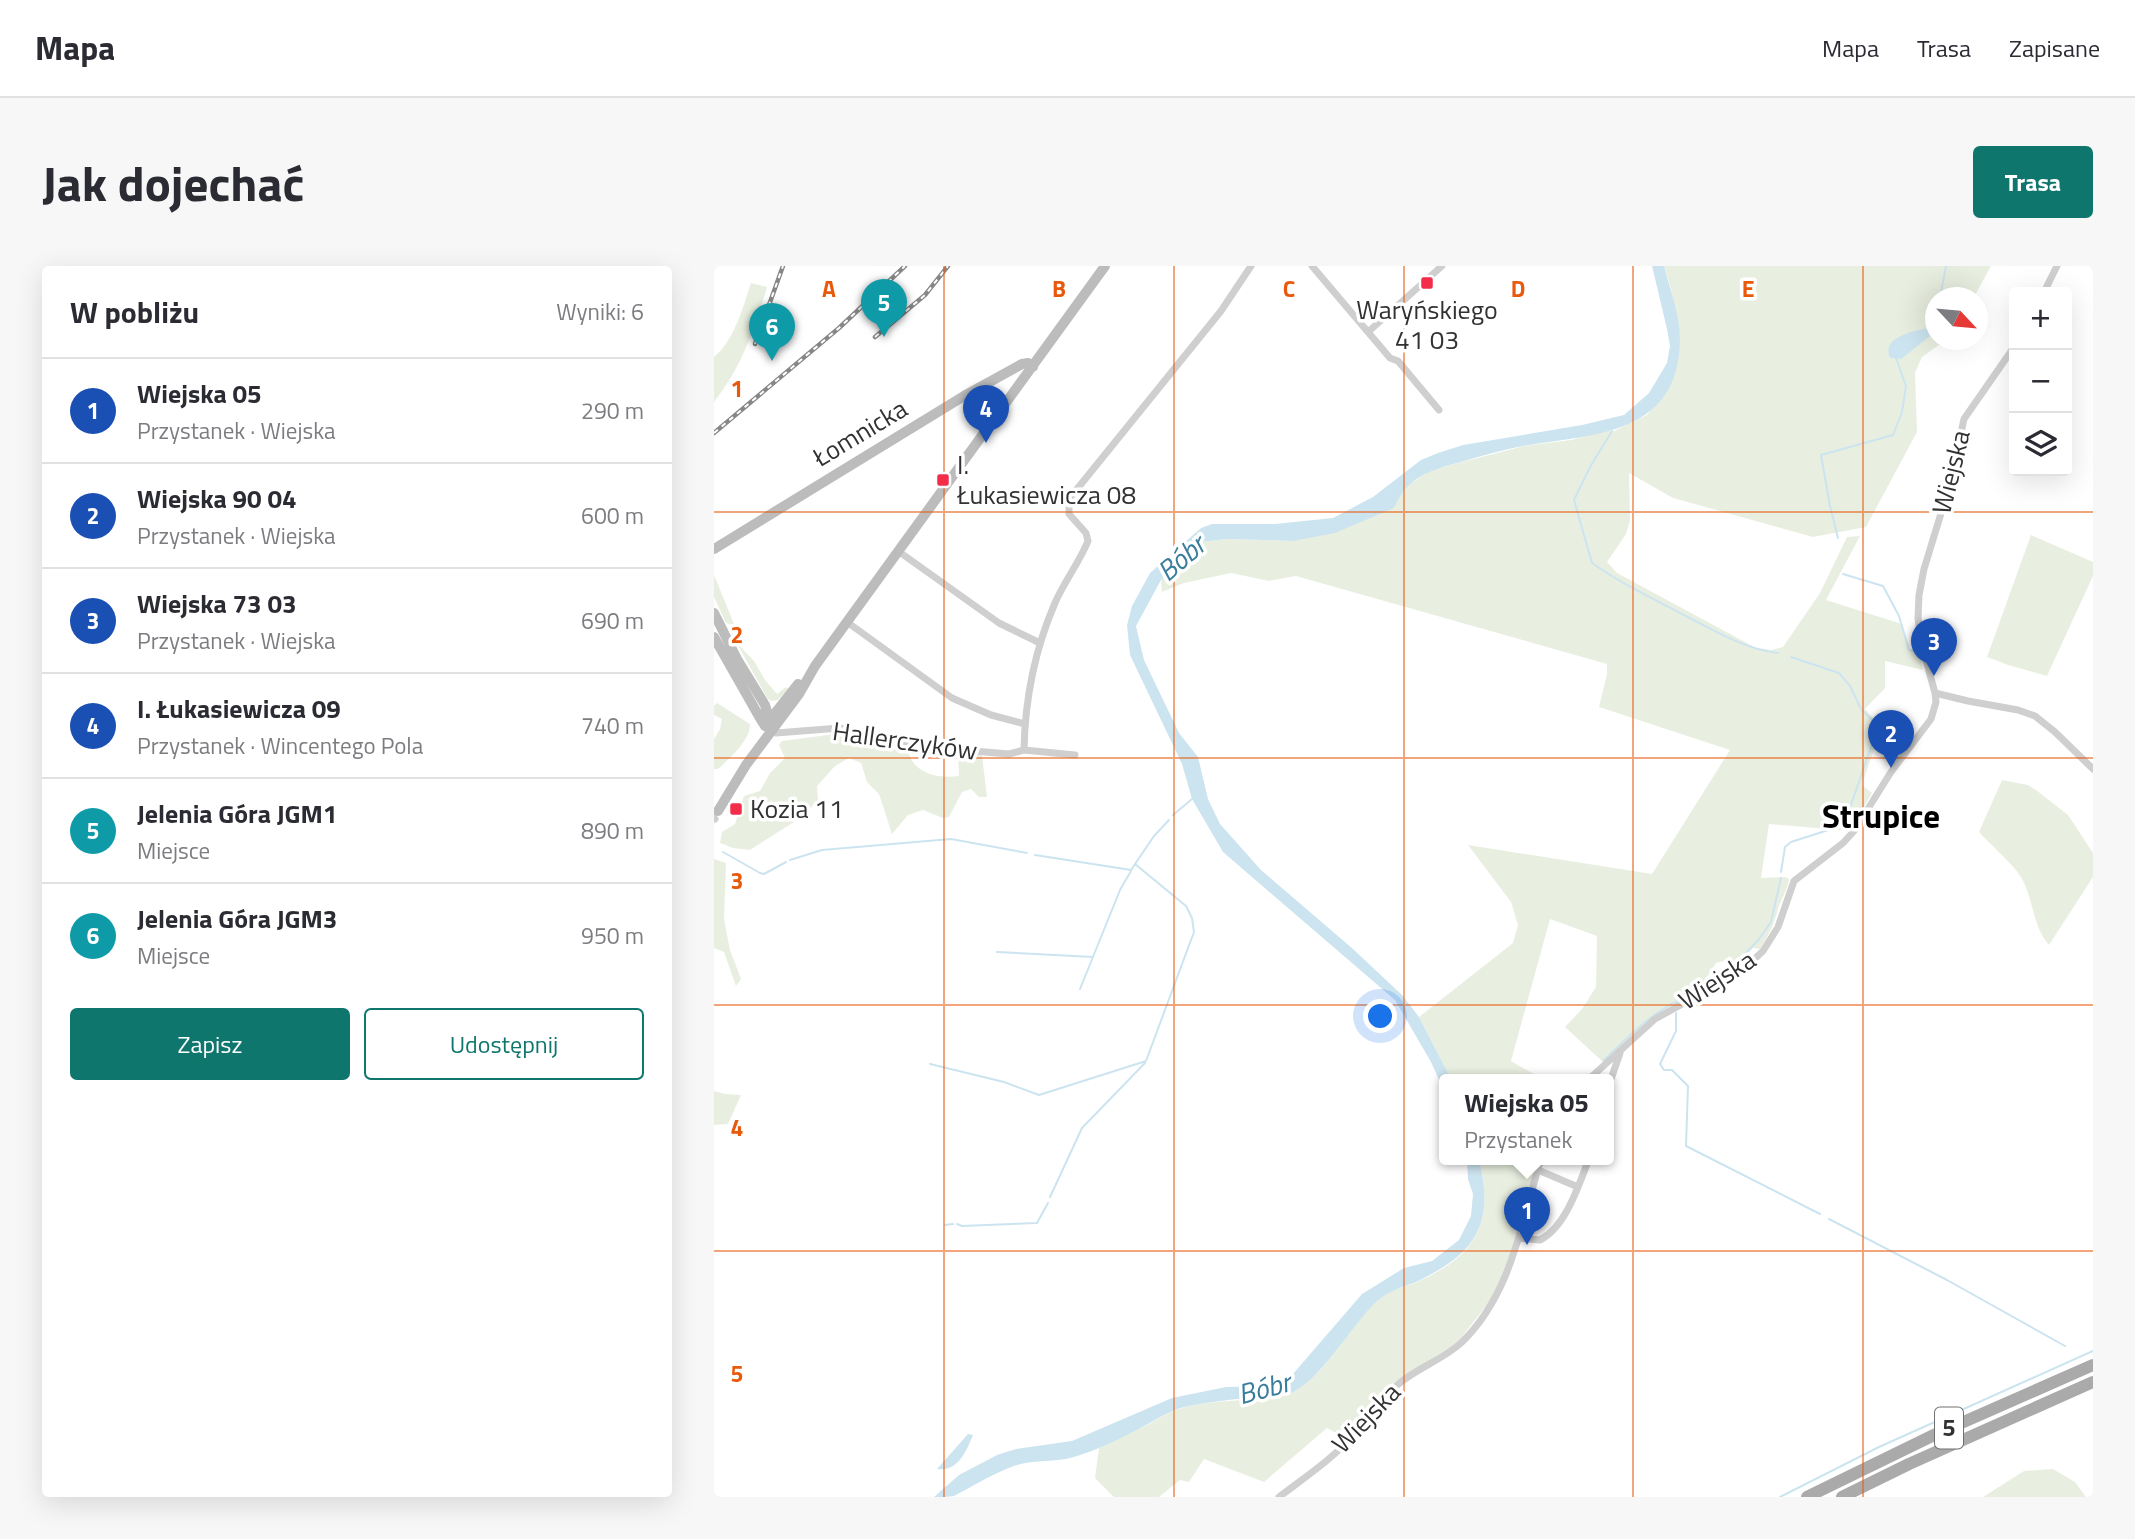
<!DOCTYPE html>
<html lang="pl">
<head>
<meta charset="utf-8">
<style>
  body { margin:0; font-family:"Titillium Web",sans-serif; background:#f7f7f7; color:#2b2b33 }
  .controls { position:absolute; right:21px; top:21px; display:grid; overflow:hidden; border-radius:7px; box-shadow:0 7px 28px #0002 }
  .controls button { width:63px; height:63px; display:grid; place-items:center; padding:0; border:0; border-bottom:2px solid #e1e1e2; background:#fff; color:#2b2b33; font:35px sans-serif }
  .compass { position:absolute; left:1211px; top:21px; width:63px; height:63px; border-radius:50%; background:#fff; box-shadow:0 7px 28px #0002; rotate:116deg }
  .you { position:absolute; left:667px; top:751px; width:24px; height:24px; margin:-18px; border:5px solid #fff; border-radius:50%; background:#1a73e8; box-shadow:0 0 0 10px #1a73e833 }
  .badge { display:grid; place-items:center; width:46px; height:46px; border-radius:50%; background:#0f766e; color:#fff; font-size:23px; font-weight:700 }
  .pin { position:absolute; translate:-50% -58px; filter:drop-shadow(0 2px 4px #0008) }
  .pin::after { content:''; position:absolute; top:37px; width:24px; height:21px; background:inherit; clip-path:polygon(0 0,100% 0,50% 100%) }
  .popup { position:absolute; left:725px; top:808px; width:175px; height:91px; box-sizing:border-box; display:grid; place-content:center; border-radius:7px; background:#fff; filter:drop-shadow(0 2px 5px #0005); font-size:23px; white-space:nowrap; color:#7c7c81 }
  .popup b { font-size:26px; color:#2b2b33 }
  .popup::after { content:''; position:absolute; left:50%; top:100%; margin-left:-14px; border:14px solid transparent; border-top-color:#fff }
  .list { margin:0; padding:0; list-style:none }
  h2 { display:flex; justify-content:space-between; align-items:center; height:91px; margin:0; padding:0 28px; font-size:30px }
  h2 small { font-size:23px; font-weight:400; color:#7c7c81 }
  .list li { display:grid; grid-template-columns:46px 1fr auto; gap:21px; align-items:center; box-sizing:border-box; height:105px; padding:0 28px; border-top:2px solid #e1e1e2 }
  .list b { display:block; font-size:26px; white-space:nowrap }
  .list p { margin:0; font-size:23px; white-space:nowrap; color:#7c7c81 }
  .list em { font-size:23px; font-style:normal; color:#7c7c81 }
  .actions { display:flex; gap:14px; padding:21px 28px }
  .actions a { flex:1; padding:16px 0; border:2px solid #0f766e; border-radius:7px; text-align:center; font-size:24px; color:#0f766e }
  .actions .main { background:#0f766e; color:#fff }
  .icon { flex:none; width:38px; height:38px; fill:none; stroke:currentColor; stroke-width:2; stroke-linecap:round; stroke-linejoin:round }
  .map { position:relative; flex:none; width:1379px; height:1231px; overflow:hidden; border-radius:7px }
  header { display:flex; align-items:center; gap:42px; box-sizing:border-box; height:98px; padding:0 35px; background:#fff; border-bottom:2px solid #e1e1e2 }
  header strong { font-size:33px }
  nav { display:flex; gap:38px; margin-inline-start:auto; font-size:24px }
  .intro { display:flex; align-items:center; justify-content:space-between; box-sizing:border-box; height:168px; padding:0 42px }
  h1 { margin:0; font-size:49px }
  .button { padding:18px 32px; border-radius:7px; background:#0f766e; color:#fff; font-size:24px; font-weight:700 }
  main { display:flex; gap:42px; padding:0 42px }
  aside { flex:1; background:#fff; border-radius:7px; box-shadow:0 7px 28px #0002 }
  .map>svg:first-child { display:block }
</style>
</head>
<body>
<header>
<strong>Mapa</strong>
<nav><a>Mapa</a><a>Trasa</a><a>Zapisane</a></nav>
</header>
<div class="intro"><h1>Jak dojechać</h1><a class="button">Trasa</a></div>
<main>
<aside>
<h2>W pobliżu<small>Wyniki: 6</small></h2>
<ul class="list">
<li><span class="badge" style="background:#1a4fb4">1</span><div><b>Wiejska 05</b><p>Przystanek · Wiejska</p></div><em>290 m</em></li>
<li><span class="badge" style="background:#1a4fb4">2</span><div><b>Wiejska 90 04</b><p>Przystanek · Wiejska</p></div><em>600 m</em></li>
<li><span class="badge" style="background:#1a4fb4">3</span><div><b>Wiejska 73 03</b><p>Przystanek · Wiejska</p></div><em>690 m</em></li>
<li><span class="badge" style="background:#1a4fb4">4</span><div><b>I. Łukasiewicza 09</b><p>Przystanek · Wincentego Pola</p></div><em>740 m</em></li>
<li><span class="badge" style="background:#0f9aa8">5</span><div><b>Jelenia Góra JGM1</b><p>Miejsce</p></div><em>890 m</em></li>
<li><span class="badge" style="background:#0f9aa8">6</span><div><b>Jelenia Góra JGM3</b><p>Miejsce</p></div><em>950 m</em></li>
</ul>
<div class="actions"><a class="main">Zapisz</a><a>Udostępnij</a></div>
</aside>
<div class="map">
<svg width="1379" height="1231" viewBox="0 0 1379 1231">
  <rect width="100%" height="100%" fill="#fff"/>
  <path fill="#e9efe0" d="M950 0H1277L1260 31 1222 32V74H1232L1208 91 1201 107 1203 166 1152 261 1099 271 959 232 915 207 916 254 912 268 893 296 903 307 1042 382 1058 384 1069 381 1106 327 1133 271 1146 270 1112 334 1188 358 1195 384H1205L1209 404 1171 395V422L1151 443 1164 457 1162 477 1148 519 1158 527 1136 565 1055 558 1047 612 1072 611 1075 613C1074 623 1068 631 1065 640 1060 658 1056 667 1046 683L1039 682 1020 701 1013 694 1002 697 991 714 992 722 940 750 889 796 851 761 868 743 882 721 883 670 836 653 797 795 828 813H737L705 751 799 677 804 659 797 636 754 579 938 608 1016 484 885 441 893 408V398L582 310 555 315 517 307 470 317 448 326 447 314 487 276 513 273 579 275 687 224 717 204 810 180 857 174 892 165H900L933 149 955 120 963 96 966 72 957 23Z
    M37 17 53 21C41 63 27 102 0 136V91C20 75 29 41 37 17Z
    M1317 269 1379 296V310L1333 410 1294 399 1273 391Z
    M0 309 27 375 26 380 40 395 51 414 63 428 72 421 74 423 64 434 57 435 53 432 15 363 19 359 12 357 0 331Z
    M3 437 36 458C36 475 16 492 4 503H0V473L6 463 8 453 0 449V440Z
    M121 468H136L195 487C200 508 226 513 245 510L244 486 268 489 273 531H265L257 523 248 526 235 551 229 552 209 544 194 549 178 568 165 528 153 516 147 497 135 492 121 500 103 520 104 535 80 556 36 584 19 582 6 577 8 566 21 558 30 530 46 525 56 507 71 492 65 479 68 475Z
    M1288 514 1314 519 1322 524 1354 549 1379 587V611L1335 679C1318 659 1320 634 1307 611 1300 599 1276 578 1265 566Z
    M0 593 12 597 10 653 16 684 27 713 22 720 10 686 0 682Z
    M0 825 11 828 27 829 14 858 0 859Z
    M765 893H824L793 999 779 1031 743 1077 676 1119 631 1172 613 1162 550 1216 490 1193 475 1216 466 1214 445 1231H400L381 1212 385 1182C400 1174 417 1167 433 1159 446 1152 457 1145 471 1141 507 1131 556 1139 586 1121 616 1103 637 1057 664 1034 677 1023 689 1022 703 1016 762 990 781 957 765 893Z
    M1339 1203 1361 1216 1372 1231H1269L1310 1205Z"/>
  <path fill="#cce4f0" d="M938 0H950C956 23 966 49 966 73 965 170 880 168 809 180 788 184 767 190 747 196 716 204 693 211 680 242L621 267 579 275 513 273 487 276 447 314 422 360 430 394 465 467 484 491 494 533 506 558 547 604 639 683 688 729 705 751 737 813H731V827L717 796 681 734 509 586 478 533 468 498 416 389 413 359 418 340 436 307 487 262 498 258H561L619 252 659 231 707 194 724 187 749 179 868 159 910 149 935 127 953 97 956 80 953 63Z
    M1221 60V66C1209 75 1199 84 1187 93L1176 92C1166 68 1206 65 1221 60Z
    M753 893H765C781 958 762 987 704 1015 688 1022 675 1024 662 1036 636 1061 607 1115 575 1128 561 1134 548 1132 533 1132 514 1134 495 1136 475 1140 459 1143 447 1151 432 1159 410 1171 384 1184 360 1191 340 1197 317 1193 297 1201 277 1209 259 1220 240 1230 235 1231 226 1231 220 1231L245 1209 283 1189 302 1183 358 1175 458 1132 512 1121 562 1120 572 1116 648 1028 690 1002 718 995 745 974 757 950 759 928 754 913Z
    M254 1168 259 1169C252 1186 244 1206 223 1203Z"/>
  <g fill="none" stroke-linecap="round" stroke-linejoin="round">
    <path stroke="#cce4f0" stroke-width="2" d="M1226 32 1232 0
      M1222 46V54
      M898 165 876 201 860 234 878 297C908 318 941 334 974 351 1003 366 1031 383 1064 387
      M1124 272 1116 240 1107 189 1179 169 1188 146 1192 120 1182 92
      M1129 308 1169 320 1185 350 1195 384 1203 385
      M459 549 478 533
      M9 586 46 607 50 608 72 596
      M321 589 417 604 440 570 455 554
      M76 594 108 584 237 573 313 587
      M1067 606 1071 581 1077 576 1130 559 1158 478 1160 456 1147 443 1136 420 1125 407 1077 391
      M283 686 379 691
      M366 723 406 624 417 605
      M961 737 992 720 1032 687 1045 673 1057 656 1067 612
      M962 747V765L946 798 950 804H958L974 820 972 880 1106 948
      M890 794C913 772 932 752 959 737
      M216 798 290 816 325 829 432 795 480 666 478 652 472 640 421 598
      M336 931 368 862 431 797
      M1115 953 1233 1014 1351 1080
      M243 958 248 960 323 957 334 937
      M231 959 239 958
      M1066 1231 1165 1181 1379 1085"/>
    <path stroke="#cfcfcf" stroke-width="7" d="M598 0 676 92 684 95 725 144
      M1330 26 1343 0
      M654 66 728 0
      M184 285 285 357 326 377
      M133 356 238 432 277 449 311 458
      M1221 427 1254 435 1304 444 1321 450 1341 466 1379 503
      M62 467 126 462 146 465 188 479 295 488 310 484 361 489
      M310 484C311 434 321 383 341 337 350 316 365 297 374 275L372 267 355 248V233L507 45 537 0
      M0 552 1 553
      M875 813 941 753 1019 710 1033 700 1049 685 1064 661 1080 615 1129 577 1140 565 1177 506 1217 453 1222 436 1221 427 1207 376 1204 352 1205 329 1210 303 1236 218 1250 153 1300 81
      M895 819 906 787
      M824 904 864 921
      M805 972 826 974C852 961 865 918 875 893
      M565 1231C590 1212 618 1193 639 1170 654 1155 665 1136 681 1121 700 1103 727 1095 747 1077 798 1028 807 957 827 893"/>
    <path stroke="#bcbcbc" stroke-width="10" d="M267 121 276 124 290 139
      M0 283 250 130 308 98 314 97 319 101
      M0 347 23 393 51 439 56 456
      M0 371 46 452 51 460 57 463
      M51 460 84 418
      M4 545 32 499 85 428 101 400 391 0"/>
    <path stroke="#aaa" stroke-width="12" d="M1093 1231 1220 1169 1379 1099
      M1128 1231 1195 1198 1379 1116"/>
    <g stroke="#878787" stroke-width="4.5">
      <path id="rail" d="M161 71 211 29 234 0
        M41 78 69 0
        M0 167 125 62 191 0"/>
    </g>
    <use href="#rail" stroke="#fff" stroke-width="2" stroke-dasharray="5" stroke-linecap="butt"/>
  </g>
  <path fill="none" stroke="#e8590c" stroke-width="2" stroke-opacity="0.55" d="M230 0V1231M460 0V1231M690 0V1231M919 0V1231M1149 0V1231M0 246H1379M0 492H1379M0 739H1379M0 985H1379"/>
  <g fill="#f22c49" stroke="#fff" stroke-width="2.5">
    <rect x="706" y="10" width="14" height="14" rx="3.5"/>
    <rect x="222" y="207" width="14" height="14" rx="3.5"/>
    <rect x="15" y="536" width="14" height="14" rx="3.5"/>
  </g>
  <g text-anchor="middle" stroke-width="7" stroke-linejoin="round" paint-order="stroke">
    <rect fill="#fff" stroke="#707070" stroke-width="2" x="1221" y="1141.5" width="28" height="41" rx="5"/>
    <g font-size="24" font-weight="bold" fill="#323232">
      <text x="1235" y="1170">5</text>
    </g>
    <g font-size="26" fill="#323232" stroke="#fff" text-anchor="start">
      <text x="713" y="53" text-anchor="middle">Waryńskiego<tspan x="713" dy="30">41 03</tspan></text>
      <text x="243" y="208">I.<tspan x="243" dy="30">Łukasiewicza 08</tspan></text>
      <text x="36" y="552">Kozia 11</text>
    </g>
    <g font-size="26" fill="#323232" stroke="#fff">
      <text transform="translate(146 167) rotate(-31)" y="9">Łomnicka</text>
      <text transform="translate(1237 206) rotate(-76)" y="9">Wiejska</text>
      <text transform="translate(191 475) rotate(8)" y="9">Hallerczyków</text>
      <text transform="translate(1003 714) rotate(-33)" y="9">Wiejska</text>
      <text transform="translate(652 1152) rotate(-46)" y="9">Wiejska</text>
    </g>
    <g font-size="28" font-style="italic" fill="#397d9c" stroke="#fff">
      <text transform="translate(467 292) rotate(-41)" y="10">Bóbr</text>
      <text transform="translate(550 1122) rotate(-15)" y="10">Bóbr</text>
    </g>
    <g font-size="33" font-weight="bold" fill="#000" stroke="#fff">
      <text x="1167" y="562">Strupice</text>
    </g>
  </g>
  <g font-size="23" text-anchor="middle" font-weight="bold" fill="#e8590c" stroke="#fff" stroke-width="7" stroke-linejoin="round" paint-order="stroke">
    <text x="115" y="31">A</text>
    <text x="345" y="31">B</text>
    <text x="575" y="31">C</text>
    <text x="804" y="31">D</text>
    <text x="1034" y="31">E</text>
    <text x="23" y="131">1</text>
    <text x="23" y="377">2</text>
    <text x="23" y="623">3</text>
    <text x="23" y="870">4</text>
    <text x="23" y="1116">5</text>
  </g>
</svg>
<div class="controls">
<button>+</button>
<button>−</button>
<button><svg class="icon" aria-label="layers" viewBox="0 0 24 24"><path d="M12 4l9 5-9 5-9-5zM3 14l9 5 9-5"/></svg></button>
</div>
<svg class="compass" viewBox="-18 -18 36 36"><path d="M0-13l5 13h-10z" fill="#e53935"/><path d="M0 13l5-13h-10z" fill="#7c7c81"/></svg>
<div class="you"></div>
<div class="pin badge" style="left:813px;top:979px;background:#1a4fb4">1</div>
<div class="popup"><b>Wiejska 05</b>Przystanek</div>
<div class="pin badge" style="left:1177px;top:502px;background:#1a4fb4">2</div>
<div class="pin badge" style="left:1220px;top:410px;background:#1a4fb4">3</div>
<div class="pin badge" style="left:272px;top:177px;background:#1a4fb4">4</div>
<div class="pin badge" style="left:170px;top:71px;background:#0f9aa8">5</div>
<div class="pin badge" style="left:58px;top:95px;background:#0f9aa8">6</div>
</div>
</main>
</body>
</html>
